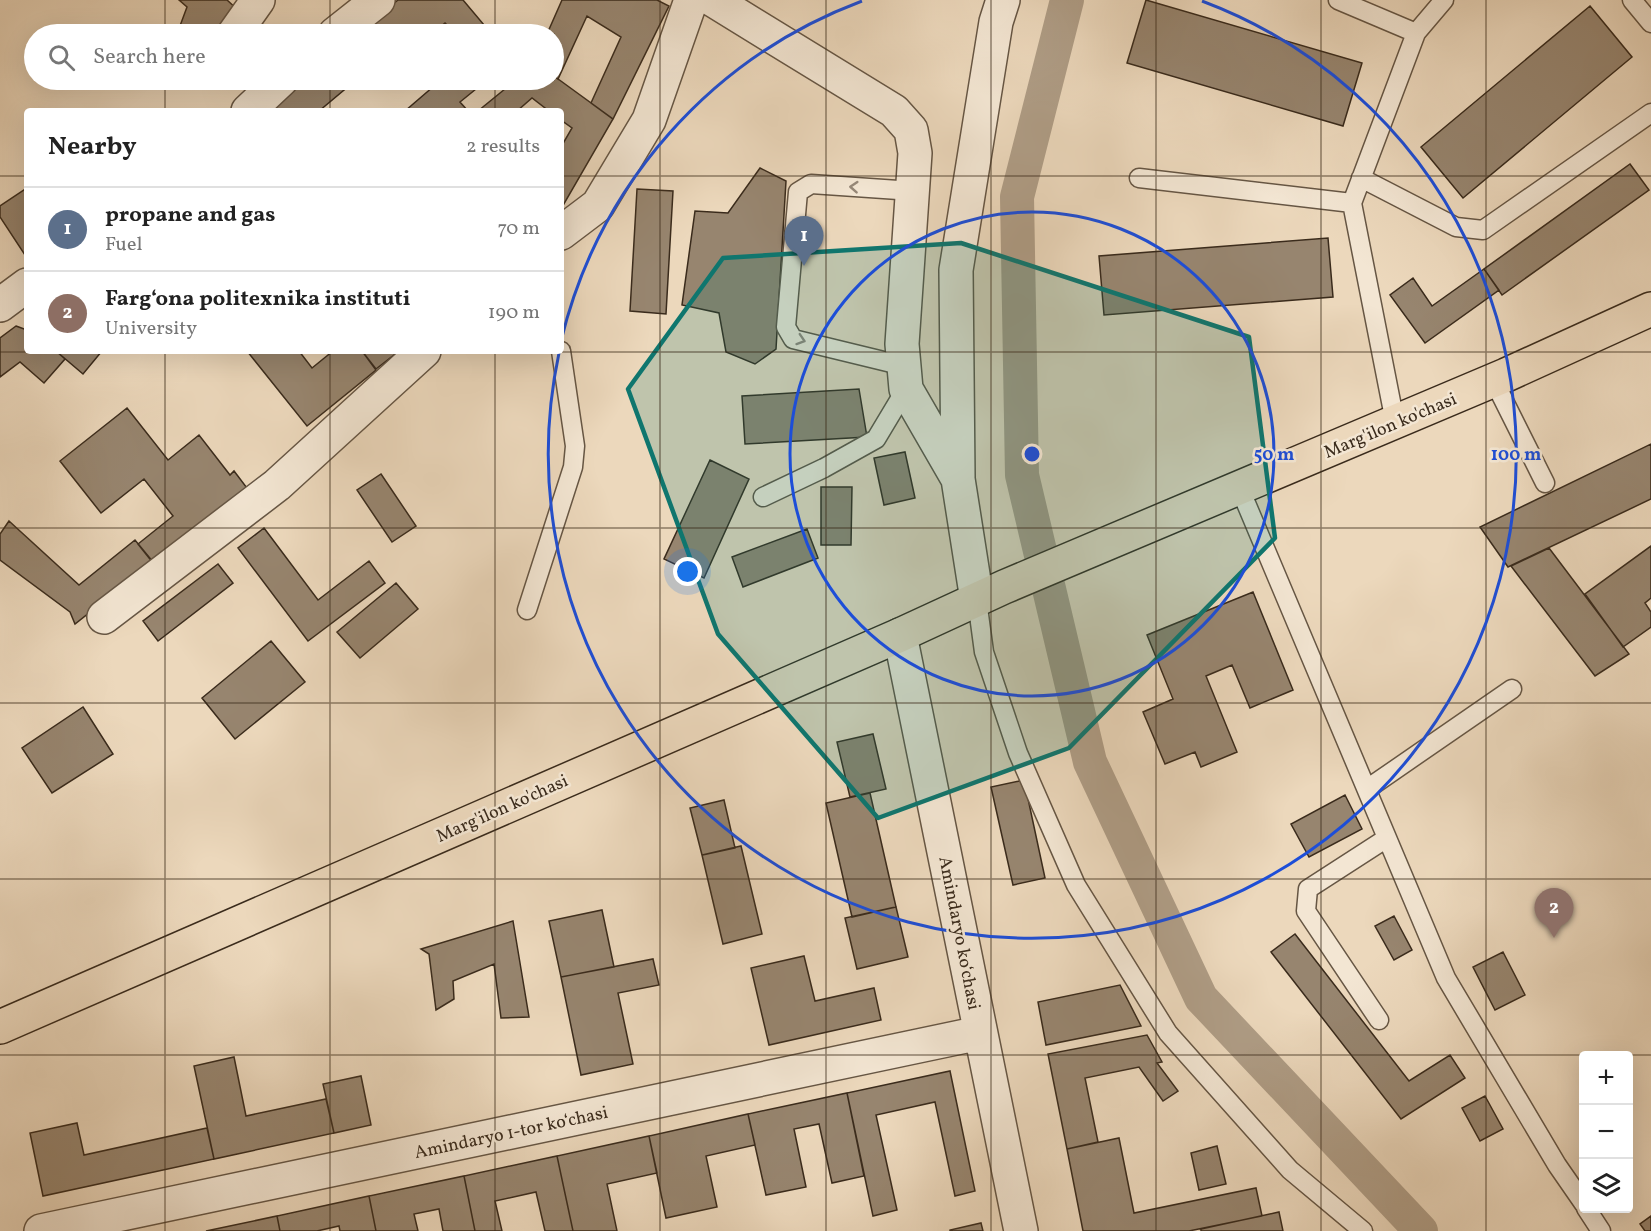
<!DOCTYPE html>
<html lang="en">
<head>
<meta charset="utf-8">
<style>
  body { margin:0; font-family:Vollkorn,serif; background:#f2f2f2; color:#222 }
  .controls { position:absolute; right:18px; bottom:18px; display:grid; overflow:hidden; border-radius:6px; box-shadow:0 6px 24px #0002 }
  .controls button { width:54px; height:54px; display:grid; place-items:center; padding:0; border:0; border-bottom:2px solid #e0e0e0; background:#fff; color:#222; font:30px sans-serif }
  .you { position:absolute; left:688px; top:572px; width:21px; height:21px; margin:-15px; border:4px solid #fff; border-radius:50%; background:#1a73e8; box-shadow:0 0 0 9px #1a73e833 }
  .badge { display:grid; place-items:center; width:39px; height:39px; border-radius:50%; background:#0b8043; color:#fff; font-size:20px; font-weight:700 }
  .pin { position:absolute; translate:-50% -50px; filter:drop-shadow(0 2px 3px #0008) }
  .pin::after { content:''; position:absolute; top:32px; width:21px; height:18px; background:inherit; clip-path:polygon(0 0,100% 0,50% 100%) }
  .list { margin:0; padding:0; list-style:none }
  h2 { display:flex; justify-content:space-between; align-items:center; height:78px; margin:0; padding:0 24px; font-size:26px }
  h2 small { font-size:20px; font-weight:400; color:#767676 }
  .list li { display:grid; grid-template-columns:39px 1fr auto; gap:18px; align-items:center; box-sizing:border-box; height:84px; padding:0 24px; border-top:2px solid #e0e0e0 }
  .list b { display:block; font-size:22px; white-space:nowrap }
  .list p { margin:0; font-size:20px; white-space:nowrap; color:#767676 }
  .list em { font-size:20px; font-style:normal; color:#767676 }
  .icon { flex:none; width:33px; height:33px; fill:none; stroke:currentColor; stroke-width:2; stroke-linecap:round; stroke-linejoin:round }
  .map { position:relative; flex:none; width:1651px; height:1231px; overflow:hidden }
  .search { position:absolute; background:#fff; box-shadow:0 6px 24px #0002; left:24px; top:24px; width:540px; height:66px; display:flex; align-items:center; gap:15px; box-sizing:border-box; padding:0 21px; border-radius:33px; color:#767676; font-size:22px }
  .panel { position:absolute; background:#fff; box-shadow:0 6px 24px #0002; left:24px; top:108px; width:540px; height:246px; border-radius:6px }
  .map>svg:first-child { display:block }
</style>
</head>
<body>
<div class="map">
<svg width="1651" height="1231" viewBox="0 0 1651 1231">
  <rect width="100%" height="100%" fill="#ecd8bc"/>
  <filter id="stains"><feTurbulence type="fractalNoise" baseFrequency=".00333" numOctaves="4"/><feColorMatrix values="0 0 0 0 .2 0 0 0 0 .09 0 0 0 0 .02 0 0 0 .5 -.17"/></filter>
  <radialGradient id="worn" r=".72"><stop offset=".6" stop-color="#630" stop-opacity="0"/><stop offset="1" stop-color="#630" stop-opacity=".3"/></radialGradient>
  <g fill="none" stroke-linecap="round" stroke-linejoin="round">
    <path stroke="#af9d86" stroke-width="34" d="M1067 0 1017 197 1022 475 1090 762 1201 998 1421 1231"/>
  </g>
  <path fill="#97856f" stroke="#3a2b1c" stroke-width="1.5" d="M179 0H227L239 11 218 34H177L187 7Z
    M398 0H463L490 32 487 34H456L445 23 432 34H357Z
    M562 0H657L669 6 613 119 591 103 621 37 587 16 558 79 554 76V34H547Z
    M1146 0 1362 63 1343 126 1127 63Z
    M1590 6 1632 57 1463 198 1421 147Z
    M554 76 613 119 561 209V147L572 128 561 120V111H549L532 98 517 111H478L516 80H554Z
    M304 80H356L319 111H277L272 106Z
    M441 80 448 89 459 80H467L476 89 460 102 468 111H405Z
    M1630 164 1649 190 1502 295 1484 269Z
    M760 168 786 181 776 349 755 364 726 352 719 313 682 305 695 211 728 213Z
    M27 188V258L0 217V206Z
    M637 189 673 191 666 314 630 311Z
    M1328 238 1333 297 1104 315 1099 256Z
    M1484 269 1499 290 1425 343 1390 295 1413 278 1432 306Z
    M16 326 27 330V351H56L65 359 44 383 20 362 0 377V338Z
    M56 351H102L83 374Z
    M247 351H299L312 368 333 351H362L376 370 307 426Z
    M362 351H399L376 369Z
    M859 389 867 437 745 444 742 396Z
    M127 408 168 460 199 435 230 475 234 471 247 488 153 563 138 544 173 516 144 479 101 513 60 461Z
    M1651 444V499L1508 567 1480 527Z
    M905 452 915 498 884 505 874 458Z
    M710 460 749 479 704 578 664 559Z
    M381 474 416 526 392 542 357 490Z
    M821 487H852L851 545H821Z
    M9 521 79 585 135 540 153 562 75 624 70 612 0 560V534Z
    M264 528 318 600 369 561 385 583 308 641 238 548Z
    M807 529 818 558 743 587 732 557Z
    M1651 546V598L1645 603 1651 612V627L1623 647 1585 594Z
    M1549 548 1629 654 1595 676 1511 566Z
    M218 564 233 583 158 641 143 621Z
    M396 583 418 609 360 658 337 632Z
    M1253 592 1293 690 1250 708 1232 665 1206 676 1237 752 1201 767 1195 752 1165 764 1143 712 1173 699 1147 635Z
    M271 641 305 682 235 739 202 698Z
    M83 707 113 754 52 793 22 748Z
    M873 734 886 789 850 797 837 742Z
    M1024 780 1045 878 1013 885 991 787Z
    M870 793 896 907 852 917 826 803Z
    M1345 795 1362 829 1309 857 1291 824Z
    M724 800 735 848 702 855 690 808Z
    M741 846 762 934 723 944 702 855Z
    M896 907 908 957 857 969 845 918Z
    M602 910 614 967 561 977 549 921Z
    M1394 916 1412 950 1394 960 1375 926Z
    M513 921 529 1017 501 1018 494 964 453 981 454 999 436 1010 429 954 421 949Z
    M1295 934 1409 1081 1450 1055 1465 1078 1401 1119 1271 952Z
    M1503 952 1525 995 1495 1010 1473 967Z
    M804 956 815 1001 874 988 881 1020 769 1045 751 968Z
    M653 959 659 985 618 993 633 1064 581 1075 561 977Z
    M1120 985 1141 1026 1046 1045 1038 1002Z
    M1147 1035 1162 1062 1157 1063 1178 1091 1163 1101 1139 1067 1085 1078 1098 1142 1067 1149 1048 1054Z
    M234 1057 246 1116 326 1099 334 1133 214 1159 194 1066Z
    M950 1071 975 1191 955 1196 935 1102 876 1115 897 1210 873 1216 847 1093Z
    M361 1076 371 1125 334 1133 323 1084Z
    M847 1093 864 1176 832 1183 819 1124 794 1129 806 1187 766 1195 748 1114Z
    M1485 1096 1503 1129 1480 1141 1462 1108Z
    M748 1114 755 1145 706 1156 717 1207 666 1218 649 1136Z
    M77 1123 84 1155 207 1128 214 1159 43 1196 30 1133Z
    M649 1136 657 1173 607 1184 617 1231H573L557 1156Z
    M1119 1138 1134 1213 1256 1188 1262 1216 1189 1231H1083L1067 1149Z
    M1217 1146 1226 1184 1199 1190 1191 1153Z
    M557 1156 573 1231H545L536 1192 495 1201 502 1231H475L464 1176Z
    M464 1176 475 1231H443L439 1209 414 1214 418 1231H376L369 1196Z
    M369 1196 376 1231H340L339 1226 317 1231H280L277 1216Z
    M1279 1212 1283 1231H1201V1229Z
    M277 1216 280 1231H206Z
    M1651 1216V1231H1645L1640 1224Z
    M981 1223 983 1231H950V1230Z"/>
  <g fill="none" stroke-linecap="round" stroke-linejoin="round">
    <g stroke="#665644" stroke-width="21">
      <path id="lane" d="M1338 0 1416 33
        M1632 0 1651 23
        M1139 178 1352 203
        M1361 178 1456 227 1483 230 1651 113
        M904 366 793 339 786 327 798 192 811 184 913 191
        M1494 381 1545 483
        M1395 422 1352 203 1416 33 1444 0
        M1240 489 1446 978 1557 1165 1584 1204
        M763 497 824 468 876 439 906 389
        M977 600 984 652 1018 753 1076 885 1168 1033 1290 1170 1363 1231
        M527 610 573 467 575 446 561 351
        M1367 789 1512 689
        M1379 1020 1306 911 1308 889 1387 838
        M1586 1208 1601 1231"/>
    </g>
    <g stroke="#665644" stroke-width="36">
      <path id="street" d="M713 0 894 111 911 130 915 153 902 344 906 389 958 479 977 600
        M234 34 258 0
        M335 34 378 0
        M248 111 281 80
        M561 233 598 205 649 120 691 0
        M0 305 27 285
        M958 477 956 270 996 22 1003 0
        M104 617 277 485 424 351
        M900 635 1021 1231
        M41 1231 980 1033"/>
    </g>
    <g stroke="#3a2b1c" stroke-width="36">
      <path id="primary" d="M0 1027 900 635 1004 587 1506 375 1651 309"/>
    </g>
    <use href="#lane" stroke="#f3e6d3" stroke-width="18"/>
    <use href="#street" stroke="#f3e6d3" stroke-width="33"/>
    <use href="#primary" stroke="#ecd8bc" stroke-width="33"/>
  </g>
  <defs><path id="oneway-chevron" d="M-2-3.5L2.5 0L-2 3.5" fill="none" stroke-width="1.6" stroke-linecap="round" stroke-linejoin="round" transform="scale(1.5)"/></defs>
  <g stroke="#968878">
    <use href="#oneway-chevron" transform="translate(854 187) rotate(-176)"/>
    <use href="#oneway-chevron" transform="translate(801 340) rotate(18)"/>
  </g>
  <path fill="#0f766e" fill-opacity="0.2" stroke="#0f766e" stroke-width="4.5" stroke-linejoin="round" d="M961 243 1249 337 1275 538 1069 748 878 818 718 634 628 389 723 258Z"/>
  <path fill="none" stroke="#3a2b1c" stroke-width="1.5" stroke-opacity="0.55" d="M165 0V34M330 0V34M495 0V34M660 0V1231M826 0V1231M991 0V1231M1156 0V1231M1321 0V1231M1486 0V1231M165 80V111M330 80V111M495 80V111M0 176H27M561 176H1651M165 351V1231M330 351V1231M495 351V1231M0 352H1651M0 528H1651M0 703H1651M0 879H1651M0 1055H1651"/>
  <g fill="none" stroke="#1d4ed8" stroke-width="3">
    <circle cx="1032" cy="454" r="242"/>
    <path d="M561 341A484 484 0 0 1 862 1M1202 1A484 484 0 1 1 559 353"/>
  </g>
  <g text-anchor="middle" stroke-width="5" stroke-linejoin="round" paint-order="stroke">
    <g font-size="18" fill="#3a2b1c" stroke="#f3e6d3">
      <text transform="translate(1390 425) rotate(-23)" y="6">Marg'ilon ko'chasi</text>
      <text transform="translate(502 808) rotate(-24)" y="6">Marg'ilon ko'chasi</text>
      <text transform="translate(960 933) rotate(79)" y="6">Amindaryo koʻchasi</text>
      <text transform="translate(511 1132) rotate(-12)" y="6">Amindaryo 1-tor koʻchasi</text>
    </g>
  </g>
  <circle cx="1032" cy="454" r="9" fill="#1d4ed8" stroke="#f3e6d3" stroke-width="3"/>
  <g font-size="18" text-anchor="middle" font-weight="bold" fill="#1d4ed8" stroke="#f3e6d3" stroke-width="5" stroke-linejoin="round" paint-order="stroke">
    <text x="1274" y="460">50 m</text>
    <text x="1516" y="460">100 m</text>
  </g>
  <rect width="100%" height="100%" filter="url(#stains)"/>
  <rect width="100%" height="100%" fill="url(#worn)"/>
</svg>
<div class="controls">
<button>+</button>
<button>−</button>
<button><svg class="icon" aria-label="layers" viewBox="0 0 24 24"><path d="M12 4l9 5-9 5-9-5zM3 14l9 5 9-5"/></svg></button>
</div>
<div class="you"></div>
<div class="pin badge" style="left:804px;top:266px;background:#5c6f8a">1</div>
<div class="pin badge" style="left:1554px;top:938px;background:#8d6e63">2</div>
<div class="search"><svg class="icon" aria-label="search" viewBox="0 0 24 24"><circle cx="10" cy="10" r="6"/><path d="M15 15l6 6"/></svg>Search here</div>
<section class="panel">
<h2>Nearby<small>2 results</small></h2>
<ul class="list">
<li><span class="badge" style="background:#5c6f8a">1</span><div><b>propane and gas</b><p>Fuel</p></div><em>70 m</em></li>
<li><span class="badge" style="background:#8d6e63">2</span><div><b>Fargʻona politexnika instituti</b><p>University</p></div><em>190 m</em></li>
</ul>
</section>
</div>
</body>
</html>
